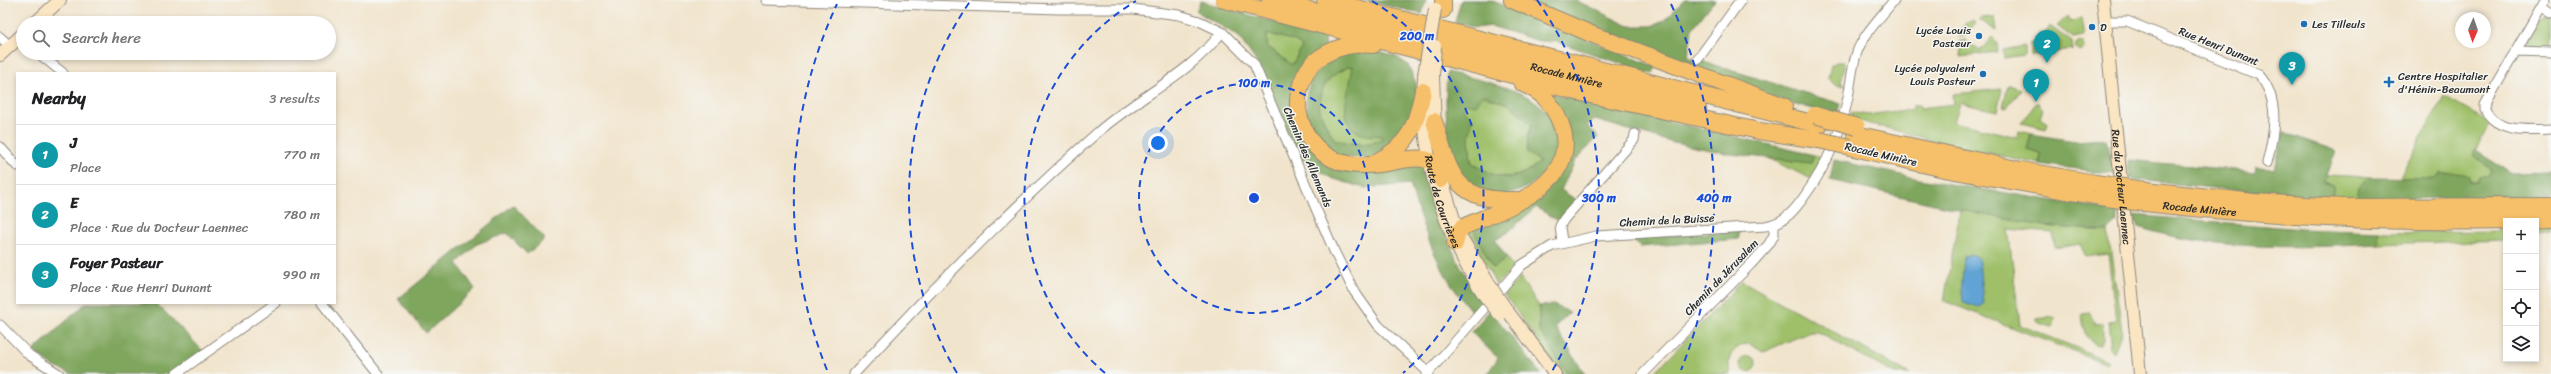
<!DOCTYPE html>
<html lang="en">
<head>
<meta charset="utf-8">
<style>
  body { margin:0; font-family:Sriracha,sans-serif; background:#f6f6f6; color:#202124 }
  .controls { position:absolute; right:12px; bottom:12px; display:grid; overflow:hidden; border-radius:0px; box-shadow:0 2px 6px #0003 }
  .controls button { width:36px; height:36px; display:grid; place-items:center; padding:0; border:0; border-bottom:1px solid #e0e0e0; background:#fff; color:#202124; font:20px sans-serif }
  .compass { position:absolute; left:2455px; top:12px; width:36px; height:36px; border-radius:50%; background:#fff; box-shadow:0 2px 6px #0003; rotate:182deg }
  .you { position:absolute; left:1158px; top:143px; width:14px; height:14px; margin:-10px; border:3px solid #fff; border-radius:50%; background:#1a73e8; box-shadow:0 0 0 6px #1a73e833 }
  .badge { display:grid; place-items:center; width:26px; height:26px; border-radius:50%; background:#1f6fb2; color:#fff; font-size:13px; font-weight:700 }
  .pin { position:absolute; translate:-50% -33px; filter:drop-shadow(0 1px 2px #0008) }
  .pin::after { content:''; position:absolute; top:21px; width:14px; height:12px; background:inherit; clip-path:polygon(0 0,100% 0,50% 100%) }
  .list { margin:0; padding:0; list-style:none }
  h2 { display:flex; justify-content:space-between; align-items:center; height:52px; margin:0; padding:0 16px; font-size:17px }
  h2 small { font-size:13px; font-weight:400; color:#757577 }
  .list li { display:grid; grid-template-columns:26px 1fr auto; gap:12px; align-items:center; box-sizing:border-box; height:60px; padding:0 16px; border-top:1px solid #e0e0e0 }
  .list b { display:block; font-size:15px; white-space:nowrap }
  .list p { margin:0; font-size:13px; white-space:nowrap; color:#757577 }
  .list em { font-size:13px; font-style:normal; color:#757577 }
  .icon { flex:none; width:22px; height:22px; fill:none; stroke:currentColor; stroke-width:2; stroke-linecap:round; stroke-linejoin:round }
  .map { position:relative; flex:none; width:2551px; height:374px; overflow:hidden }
  .search { position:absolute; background:#fff; box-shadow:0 2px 6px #0003; left:16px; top:16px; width:320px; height:44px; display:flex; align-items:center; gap:10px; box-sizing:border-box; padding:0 14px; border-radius:22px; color:#757577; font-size:15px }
  .panel { position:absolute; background:#fff; box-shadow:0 2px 6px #0003; left:16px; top:72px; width:320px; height:232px; border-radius:0px }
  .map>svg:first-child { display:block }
</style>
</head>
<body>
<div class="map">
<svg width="2551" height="374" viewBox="0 0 2551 374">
  <rect width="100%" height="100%" fill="#f6f6f2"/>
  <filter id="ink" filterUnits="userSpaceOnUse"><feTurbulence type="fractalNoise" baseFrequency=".025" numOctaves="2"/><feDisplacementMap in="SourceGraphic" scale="8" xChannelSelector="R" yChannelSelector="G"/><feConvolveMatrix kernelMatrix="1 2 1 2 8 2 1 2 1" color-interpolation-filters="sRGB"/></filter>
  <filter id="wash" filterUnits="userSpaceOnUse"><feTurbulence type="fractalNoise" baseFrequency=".012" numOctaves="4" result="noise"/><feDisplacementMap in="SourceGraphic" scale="16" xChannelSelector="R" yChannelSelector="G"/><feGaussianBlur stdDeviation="0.9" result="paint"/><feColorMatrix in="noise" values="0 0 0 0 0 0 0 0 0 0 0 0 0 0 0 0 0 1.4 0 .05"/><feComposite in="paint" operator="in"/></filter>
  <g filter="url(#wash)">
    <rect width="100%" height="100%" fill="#f1e4cc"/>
    <path fill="#9fc069" stroke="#65764a" d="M2547 14 2551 15V46L2529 45 2527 38 2540 16Z
      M2068 16 2071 22 2081 18 2084 36 2073 38 2057 26Z
      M1994 17 1996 31 1980 20V18Z
      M1973 20 1976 22 1965 36 1959 37V31L1968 21Z
      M2050 26 2072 42 2073 50 2030 55V43H2036L2040 33 2044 35Z
      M1267 33 1295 41 1302 47 1292 65 1267 46Z
      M1992 37 1997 42 1998 52 1961 56 1960 41 1965 40 1980 51Z
      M2075.5 46a4.5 4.5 0 1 1 9 0a4.5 4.5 0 1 1-9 0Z
      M2024 46V55L2004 58 2003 50Z
      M1837 62H1845L1841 83 1846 85C1837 87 1834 85 1828 78L1831 65Z
      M1353 65 1352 74 1362 134 1381 136 1383 140C1365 145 1352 145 1334 139L1322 117 1319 107 1323 89 1331 75Z
      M2008 85H2013L2021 90 2007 108 2003 107Z
      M2002 89 1997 111 1960 103 1954 122 2017 137 2019 131 2031 134 2027 150 2040 154V164L1950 145 1849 118 1852 112 1867 115 1913 109V105L1919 104 1920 108 1954 104 1953 94Z
      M1483 95 1511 105 1532 125 1528 136 1540 162C1515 183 1497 180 1471 162L1469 138 1472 118 1463 109 1465 102Z
      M2444 96 2490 122 2473 155 2492 169 2489 175 2479 177 2477 182 2399 179Z
      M2037 102 2043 109 2040 118 2048 124 2046 129 2021 123Z
      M1814 155 1821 157 1811 179 1768 158 1811 163Z
      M2326 175 2369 177 2359 188 2357 199 2334 198 2333 186 2324 182Z
      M1960 210 2044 226 2108 231 2122 331 2114 352 2109 348 2111 339 2109 322 2116 321 2108 254 2084 257 2081 244 2055 248 2053 233 2008 229 2020 325 2109 361 2107 364 1944 301Z
      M1474 227 1493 268 1507 258 1513 268 1496 285 1469 230Z
      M2551 230V235H2536V230Z
      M2506 231V240L2379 244 2378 232Z
      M1520 278 1539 306V330L1568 374H1562L1504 294Z
      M1742 281 1910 374H1895L1817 332H1810L1763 352 1749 344C1732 346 1726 358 1730 374H1653Z
      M2090 313 2095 325 2103 324V340L2100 345C2083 344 2084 327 2082 314Z
      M2055 317 2054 325 2051 327 2039 323 2035 319Z
      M1740 364a8 8 0 1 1 16 0a8 8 0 1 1-16 0Z"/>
    <path fill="#7fa65d" stroke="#556844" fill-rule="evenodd" d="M1364 0H1426L1422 14Z
      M1461 0H1490L1656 67 1652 74 1558 42 1539 41 1491 26 1476 28 1455 22Z
      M1525 0H1575L1629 26H1651L1664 21 1684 0H1715L1692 29 1688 57 1841 104 1837 116 1765 95Z
      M1201 1 1325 37 1326 49 1292 110 1325 162H1418L1426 166C1437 221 1452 256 1483 303L1473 313C1440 276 1423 231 1410 184L1364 188 1331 178 1298 156 1256 61 1238 36 1196 11ZM1267 33 1295 41 1302 47 1292 65 1267 46Z
      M1354 50 1379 52 1397 57 1408 65 1416 83 1417 101 1405 134 1371 159 1341 157 1319 144 1307 121 1306 95 1312 78 1325 61ZM1353 66C1351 87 1333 123 1362 134 1367 136 1375 135 1381 136L1383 139C1366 147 1352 145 1334 139 1330 132 1325 125 1322 117 1312 94 1331 70 1353 66Z
      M1447 72C1475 79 1533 89 1549 115 1581 171 1499 221 1465 180 1444 156 1445 102 1447 72ZM1483 95 1511 105 1532 125 1528 136 1527 152 1540 162C1515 184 1497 180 1471 162L1469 138 1472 118 1463 109 1465 103 1476 105Z
      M1551 94 1814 155 1811 163 1731 154 1674 143 1595 120 1587 125 1598 137 1575 161 1561 190 1576 200 1558 221 1536 207 1507 233 1495 240 1507 258 1493 268 1476 236 1474 227 1560 172Z
      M2284 132 2336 151 2324 182 2333 186 2334 198 2249 192 2130 179 2128 160 2255 172 2256 166 2274 170Z
      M2031 134 2075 141 2106 139 2114 174 2040 164V154L2027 150Z
      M2475 150 2513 174 2551 173V196L2404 200 2357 199 2359 188 2369 177 2435 178 2440 172 2469 177V183L2477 182 2479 177 2489 175 2492 169 2473 155Z
      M1834 160 1919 179 2117 211V222L2108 231 2044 226 1960 210 1830 180Z
      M513 205 545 239 527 254 507 233 477 244 457 263 475 289 426 333 398 299Z
      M2133 215 2302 229 2378 232 2379 244C2303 248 2210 251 2138 227Z
      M1739 231V239L1640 247 1629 238Z
      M86 303H156L203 351 169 374H72L53 366 33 351Z
      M1553 305 1570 312 1555 327 1585 374H1568L1539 330V306Z
      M1490 310 1541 374H1487L1498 358 1471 332Z"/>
    <path fill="#60a3d4" stroke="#466780" d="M1970 254 1976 256 1979 262 1983 303 1979 308 1964 303 1961 295 1964 257Z"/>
  </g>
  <g filter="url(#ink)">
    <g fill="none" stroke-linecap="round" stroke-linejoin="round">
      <g stroke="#8e887c" stroke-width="11">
        <path id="street" d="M766 0 1058 9H1133L1179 15 1199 21 1222 32 1254 64 1335 253 1354 291 1378 325 1428 372
          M2545 0 2485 105V109C2496 133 2529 130 2551 129
          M2542 6 2551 12
          M2106 21H2127L2259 75C2281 100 2274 135 2267 163
          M0 37 10 46
          M2516 51 2551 52
          M38 53 63 73
          M1698 59 1741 0
          M0 147 17 166
          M1562 242 1560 226 1564 219 1634 140 1635 134
          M322 303 378 374
          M0 325 29 355 59 374
          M176 374 276 303
          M854 374C931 290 1012 208 1098 132 1138 97 1190 74 1222 32
          M1427 374 1522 265 1552 246 1596 236 1765 226C1785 223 1795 210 1806 194 1827 165 1841 132 1848 97 1851 83 1852 68 1856 55 1862 35 1882 16 1894 0
          M1643 374 1751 264 1769 244 1774 235V225"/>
      </g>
      <g stroke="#8e887c" stroke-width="14">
        <g id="secondary">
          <path id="s1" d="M2103 0 2140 374"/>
          <path d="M35 23 60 0"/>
          <path d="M0 55 23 34"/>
          <path id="s2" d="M1424 75C1420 154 1441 229 1484 295"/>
          <path d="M1433 76 1435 128"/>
          <path d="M1442 180 1458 232 1491 287"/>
          <path d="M1506 309 1555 374"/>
        </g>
      </g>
      <g stroke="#8e887c" stroke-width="18">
        <g id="highway">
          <path d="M1224 0 1581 93 1759 131 1819 140"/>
          <path id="s3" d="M1270 0 1698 108"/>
          <path d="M1325 0 1820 125"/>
          <path d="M1443 0V10"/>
          <path d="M1512 0 1596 36 1784 106"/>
          <path d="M1373 45C1353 43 1334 47 1318 59 1306 68 1300 84 1298 99 1297 114 1302 129 1311 141 1332 169 1365 168 1397 161 1409 159 1421 156 1433 162L1441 180"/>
          <path d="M1434 121C1450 174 1453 202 1518 200"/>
          <path d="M1855 134 2021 170 2095 183"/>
          <path d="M1850 147 1944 169 2100 197"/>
          <path d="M1376 162C1410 145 1416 126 1423 91"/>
          <path d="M2137 189 2254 202 2343 207 2551 206"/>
          <path id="s4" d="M2135 202C2259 216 2381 224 2506 221"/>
          <path d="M2506 221 2551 219"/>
          <path d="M1455 244 1458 232 1463 227C1504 209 1585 183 1560 122 1552 103 1542 92 1523 84"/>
        </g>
      </g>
      <use href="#street" stroke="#fff" stroke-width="9"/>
      <use href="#secondary" stroke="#fbe6c4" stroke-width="12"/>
      <use href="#highway" stroke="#f6c06b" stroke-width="16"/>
      <g stroke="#8e887c" stroke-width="14" stroke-linecap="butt">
        <path id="secondary-bridge" d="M1424 75 1435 9
          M1433 76 1435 46
          M1491 287 1506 309
          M1484 295 1500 315"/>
      </g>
      <g stroke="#8e887c" stroke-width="18" stroke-linecap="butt">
        <path id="highway-bridge" d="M1815 115 1857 127
          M1819 140 1850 147
          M2095 183 2137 189
          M2100 197 2135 202"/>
      </g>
      <use href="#secondary-bridge" stroke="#fbe6c4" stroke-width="12"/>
      <use href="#highway-bridge" stroke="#f6c06b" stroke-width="16"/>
    </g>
  </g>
  <g fill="none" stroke="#1d4ed8" stroke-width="2" stroke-dasharray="7 5">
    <circle cx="1254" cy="198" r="115"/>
    <path d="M1105 373A230 230 0 0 1 1136 1M1372 1A230 230 0 0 1 1403 373"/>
    <path d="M957 373A345 345 0 0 1 971 0M1537 0A345 345 0 0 1 1551 373"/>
    <path d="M827 370A460 460 0 0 1 837 4M1671 4A460 460 0 0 1 1681 370"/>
  </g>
  <g fill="#1f6fb2" stroke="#f6f6f2" stroke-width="1.5">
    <circle cx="2304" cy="24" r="4"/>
    <circle cx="2092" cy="27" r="4"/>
    <circle cx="1979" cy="36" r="4"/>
    <circle cx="1983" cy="74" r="4"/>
    <path d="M2387 76h4v4h4v4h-4v4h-4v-4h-4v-4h4z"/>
  </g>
  <g text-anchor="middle" stroke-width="3" stroke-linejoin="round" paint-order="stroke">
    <g font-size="11" fill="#2b2b2b" stroke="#f6f6f2" text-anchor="start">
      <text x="2312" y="28">Les Tilleuls</text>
      <text x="2100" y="31">D</text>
      <text x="1971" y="34" text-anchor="end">Lycée Louis<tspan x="1971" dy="13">Pasteur</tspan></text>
      <text x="1975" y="72" text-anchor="end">Lycée polyvalent<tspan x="1975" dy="13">Louis Pasteur</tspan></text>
      <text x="2398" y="80">Centre Hospitalier<tspan x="2398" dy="13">d'Hénin-Beaumont</tspan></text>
    </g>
    <g font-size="11" fill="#2b2b2b" stroke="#f6f6f2">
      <text transform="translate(2219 46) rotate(22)" y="4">Rue Henri Dunant</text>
      <text dy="4" stroke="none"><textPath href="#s3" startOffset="306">Rocade Minière</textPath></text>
      <text transform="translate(1881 154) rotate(13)" y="4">Rocade Minière</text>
      <text transform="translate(1308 157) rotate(67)" y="4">Chemin des Allemands</text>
      <text dy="4" stroke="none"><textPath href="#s1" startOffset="188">Rue du Docteur Laennec</textPath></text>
      <text dy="4" stroke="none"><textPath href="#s2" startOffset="129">Route de Courrières</textPath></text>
      <text dy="4" stroke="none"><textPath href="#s4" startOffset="65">Rocade Minière</textPath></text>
      <text transform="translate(1667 220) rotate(-3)" y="4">Chemin de la Buisse</text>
      <text transform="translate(1721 277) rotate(-46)" y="4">Chemin de Jérusalem</text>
    </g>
  </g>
  <circle cx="1254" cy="198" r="6" fill="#1d4ed8" stroke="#f6f6f2" stroke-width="2"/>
  <g font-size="12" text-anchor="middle" font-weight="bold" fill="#1d4ed8" stroke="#f6f6f2" stroke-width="3" stroke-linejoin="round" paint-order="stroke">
    <text x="1417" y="40">200 m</text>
    <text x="1254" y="87">100 m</text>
    <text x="1599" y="202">300 m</text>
    <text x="1714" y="202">400 m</text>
  </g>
</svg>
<div class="controls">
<button>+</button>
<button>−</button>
<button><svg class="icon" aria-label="locate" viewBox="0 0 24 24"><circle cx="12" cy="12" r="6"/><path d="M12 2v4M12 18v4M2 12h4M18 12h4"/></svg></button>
<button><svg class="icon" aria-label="layers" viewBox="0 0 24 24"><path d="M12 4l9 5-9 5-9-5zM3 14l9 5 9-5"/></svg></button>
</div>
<svg class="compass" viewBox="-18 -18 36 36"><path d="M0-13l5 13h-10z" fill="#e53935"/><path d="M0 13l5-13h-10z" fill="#757577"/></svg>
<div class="you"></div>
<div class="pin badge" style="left:2036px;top:102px;background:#0f9aa8">1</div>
<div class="pin badge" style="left:2047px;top:63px;background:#0f9aa8">2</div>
<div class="pin badge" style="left:2292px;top:85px;background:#0f9aa8">3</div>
<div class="search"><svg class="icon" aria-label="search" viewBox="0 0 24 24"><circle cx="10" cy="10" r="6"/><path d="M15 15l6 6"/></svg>Search here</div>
<section class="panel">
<h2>Nearby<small>3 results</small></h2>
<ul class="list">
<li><span class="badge" style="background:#0f9aa8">1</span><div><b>J</b><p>Place</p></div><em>770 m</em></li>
<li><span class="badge" style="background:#0f9aa8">2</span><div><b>E</b><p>Place · Rue du Docteur Laennec</p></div><em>780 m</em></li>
<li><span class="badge" style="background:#0f9aa8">3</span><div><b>Foyer Pasteur</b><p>Place · Rue Henri Dunant</p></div><em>990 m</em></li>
</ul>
</section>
</div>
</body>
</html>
